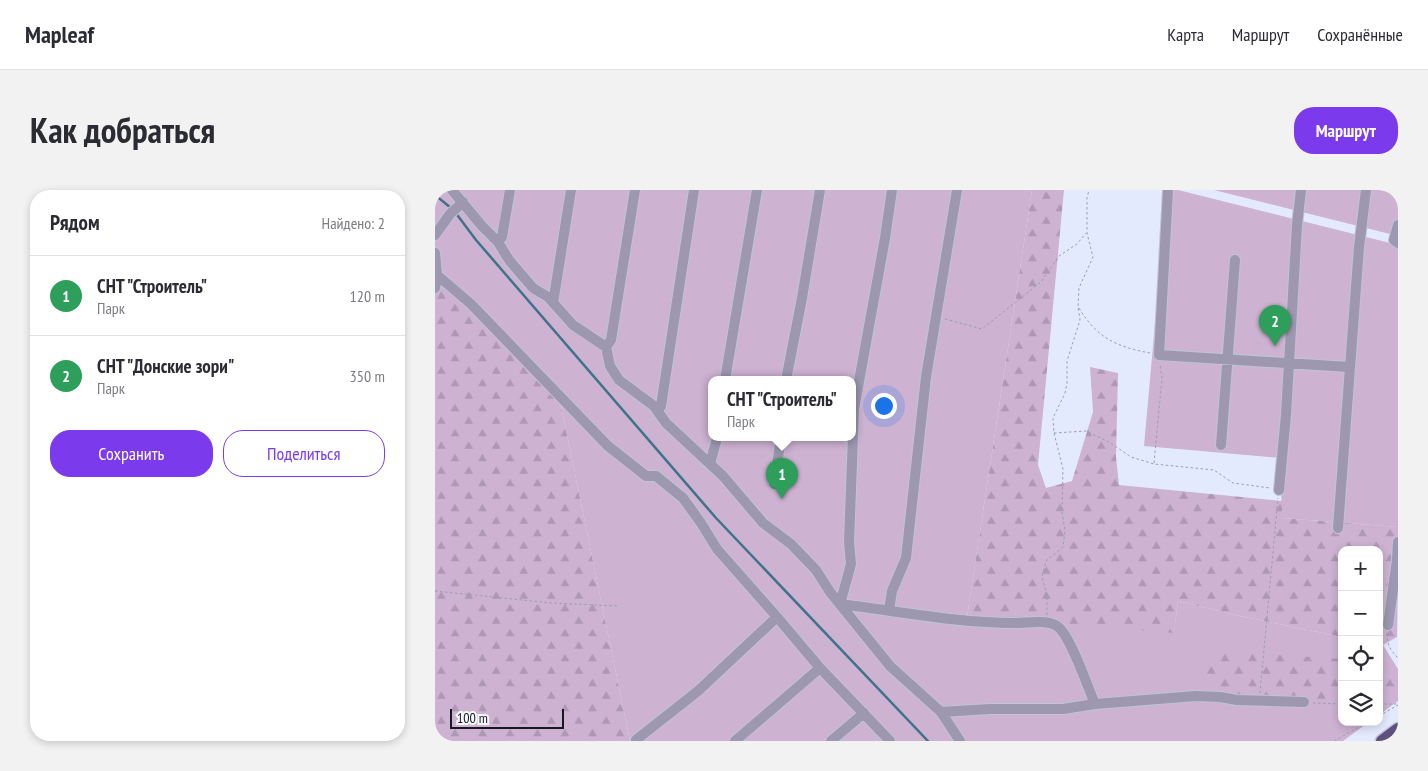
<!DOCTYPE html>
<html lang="ru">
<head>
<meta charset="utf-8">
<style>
  body { margin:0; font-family:"PT Sans Narrow",sans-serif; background:#f2f2f3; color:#2b2b33 }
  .controls { position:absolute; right:15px; bottom:15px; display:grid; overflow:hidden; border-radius:10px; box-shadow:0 2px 8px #0003 }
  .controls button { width:45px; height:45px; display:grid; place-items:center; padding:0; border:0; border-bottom:1px solid #e1e1e2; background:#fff; color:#2b2b33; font:25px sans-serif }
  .scale { position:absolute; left:15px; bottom:12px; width:114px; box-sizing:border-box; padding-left:5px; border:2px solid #161924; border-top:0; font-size:14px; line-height:18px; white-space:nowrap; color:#161924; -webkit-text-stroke:4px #f6f8fe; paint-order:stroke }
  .you { position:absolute; left:448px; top:215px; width:18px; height:18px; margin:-12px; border:4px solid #fff; border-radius:50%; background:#1a73e8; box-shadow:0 0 0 8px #1a73e833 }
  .badge { display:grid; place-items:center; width:32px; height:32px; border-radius:50%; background:#7c3aed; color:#fff; font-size:16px; font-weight:700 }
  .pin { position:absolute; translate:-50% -41px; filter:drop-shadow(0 1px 2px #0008) }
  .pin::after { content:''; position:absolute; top:26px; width:18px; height:15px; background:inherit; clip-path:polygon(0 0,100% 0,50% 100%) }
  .popup { position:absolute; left:273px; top:186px; width:148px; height:65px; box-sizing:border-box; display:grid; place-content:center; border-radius:10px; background:#fff; filter:drop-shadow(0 1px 4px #0005); font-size:16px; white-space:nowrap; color:#7c7c81 }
  .popup b { font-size:19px; color:#2b2b33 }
  .popup::after { content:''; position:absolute; left:50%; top:100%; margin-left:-10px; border:10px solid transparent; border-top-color:#fff }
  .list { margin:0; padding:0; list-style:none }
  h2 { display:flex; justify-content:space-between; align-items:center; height:65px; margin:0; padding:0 20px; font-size:21px }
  h2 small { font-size:16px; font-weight:400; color:#7c7c81 }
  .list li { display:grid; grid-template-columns:32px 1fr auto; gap:15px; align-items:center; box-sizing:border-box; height:80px; padding:0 20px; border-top:1px solid #e1e1e2 }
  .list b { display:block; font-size:19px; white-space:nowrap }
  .list p { margin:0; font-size:16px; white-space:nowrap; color:#7c7c81 }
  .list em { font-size:16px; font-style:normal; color:#7c7c81 }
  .actions { display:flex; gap:10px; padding:15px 20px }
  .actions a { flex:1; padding:11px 0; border:1px solid #7c3aed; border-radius:20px; text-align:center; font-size:18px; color:#7c3aed }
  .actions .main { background:#7c3aed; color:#fff }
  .icon { flex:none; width:28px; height:28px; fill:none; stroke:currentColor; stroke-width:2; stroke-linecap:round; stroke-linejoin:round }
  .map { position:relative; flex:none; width:963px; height:551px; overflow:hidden; border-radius:20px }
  header { display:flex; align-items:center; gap:30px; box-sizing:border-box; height:70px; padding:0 25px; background:#fff; border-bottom:1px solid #e1e1e2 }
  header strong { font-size:24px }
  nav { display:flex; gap:28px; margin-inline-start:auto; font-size:18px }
  .intro { display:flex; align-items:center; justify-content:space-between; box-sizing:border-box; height:120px; padding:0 30px }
  h1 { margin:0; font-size:35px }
  .button { padding:12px 22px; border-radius:20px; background:#7c3aed; color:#fff; font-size:18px; font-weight:700 }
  main { display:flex; gap:30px; padding:0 30px }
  aside { flex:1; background:#fff; border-radius:20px; box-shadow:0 2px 8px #0003 }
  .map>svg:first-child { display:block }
</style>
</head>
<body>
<header>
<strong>Mapleaf</strong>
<nav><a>Карта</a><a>Маршрут</a><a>Сохранённые</a></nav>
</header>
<div class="intro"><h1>Как добраться</h1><a class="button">Маршрут</a></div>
<main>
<aside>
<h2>Рядом<small>Найдено: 2</small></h2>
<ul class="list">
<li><span class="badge" style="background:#2e9e5b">1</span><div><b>СНТ &quot;Строитель&quot;</b><p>Парк</p></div><em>120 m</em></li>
<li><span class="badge" style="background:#2e9e5b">2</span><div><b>СНТ &quot;Донские зори&quot;</b><p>Парк</p></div><em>350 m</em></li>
</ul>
<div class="actions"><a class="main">Сохранить</a><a>Поделиться</a></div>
</aside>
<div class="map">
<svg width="963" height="551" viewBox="0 0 963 551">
  <defs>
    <pattern id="forest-firs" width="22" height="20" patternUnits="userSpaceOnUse" patternTransform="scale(1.25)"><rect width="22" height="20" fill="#cdb2d2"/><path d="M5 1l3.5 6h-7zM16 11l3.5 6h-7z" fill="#af98b4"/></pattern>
  </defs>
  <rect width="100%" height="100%" fill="#e4eafe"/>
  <path fill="#cdb2d2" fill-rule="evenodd" d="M0 0H597L532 427 739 442 743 411 800 425 907 447V532H934L908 551H195L124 206 0 100ZM277 190H417V248H277Z
    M732 0H743L963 55V448L962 337 847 328 845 268 709 256Z
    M779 0H963V46Z
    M944 455H948L963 479V511L944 525Z"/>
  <path fill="url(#forest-firs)" d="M597 0H629L603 275 611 298 637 291 658 222 655 177 683 183 681 267 684 295 847 311V328L963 337 962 447 948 455H944V360H907V447L800 425 743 411 739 443 532 427Z
    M21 98 124 206 195 551H0V100Z
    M796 462 907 469V512L804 511 771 505 769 485 777 465Z
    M944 473 954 476 963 497V506L953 513H944Z"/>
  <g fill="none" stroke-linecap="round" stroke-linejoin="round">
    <path stroke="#3e7388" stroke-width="2.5" d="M0 5 16 18
      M20 22 41 50 281 328 493 551"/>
    <g stroke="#bfc4d7" stroke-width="12">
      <path id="minor" d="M17 0 47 36 63 52 74 70 98 98 113 107 138 135 171 157 175 176 184 190 219 216 231 233 288 286 328 333 356 354 381 380 395 402 455 476 506 522 525 551
        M733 0 724 165 914 177
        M963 35 959 50 963 53
        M0 45 15 24 28 12
        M63 52 67 47 75 0
        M0 63 2 85 0 98
        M2 85 36 114 173 256 211 286H221L248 308 266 333 282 359 342 427 385 478 455 551
        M118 113 136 0
        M171 157 176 150 200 0
        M290 190 322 0
        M351 190 367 108 385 0
        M223 221 226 216 259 0
        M786 255 800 70
        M275 274 282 248
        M339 294 346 248
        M844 300 851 225 862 35 866 0
        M903 338 924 57 931 0
        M405 414 416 374 414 352 419 219 450 48 457 0
        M405 414C463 421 522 433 580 433 593 433 611 429 622 436 635 444 653 498 660 514
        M454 420 457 401 471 368 491 187 522 0
        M953 435 962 370 963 352
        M506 522 555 519H628L660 514 761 506 785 507 802 510 869 512
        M201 550 263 501 342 427
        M300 551 385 478
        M396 551 429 523"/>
    </g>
    <g stroke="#bfc4d7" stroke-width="15">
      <path id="major" d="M947 551 963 539"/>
    </g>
    <path stroke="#999eaf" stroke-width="1" stroke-dasharray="2.5 2.5" stroke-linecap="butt" d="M644 118C662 148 682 157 715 163
      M510 129 547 139 606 92 624 66 642 54 651 43
      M619 243 651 241 674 252 696 267 719 274 779 280 798 293 835 298
      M719 273 727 188 725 175
      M0 401 116 413 182 416
      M612 425V406L607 387 611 371 628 357 630 341 627 322 628 279 619 243 618 228 630 203 632 193V171L645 130 643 117 644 98 658 67 652 43V8L654 0
      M952 443C952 454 955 460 963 468
      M825 503 843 308
      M878 513 907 514
      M944 514H963
      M944 526 963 515
      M899 551 933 532"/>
    <use href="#minor" stroke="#9d97b0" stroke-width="10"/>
    <use href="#major" stroke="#5e517d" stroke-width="12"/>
  </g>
</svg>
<div class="controls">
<button>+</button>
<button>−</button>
<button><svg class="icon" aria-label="locate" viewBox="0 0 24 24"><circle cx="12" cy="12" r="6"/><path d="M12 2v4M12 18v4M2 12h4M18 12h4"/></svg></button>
<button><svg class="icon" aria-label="layers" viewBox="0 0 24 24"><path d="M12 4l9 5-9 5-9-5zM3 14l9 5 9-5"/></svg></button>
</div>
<div class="scale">100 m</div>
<div class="you"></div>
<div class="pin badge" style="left:347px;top:309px;background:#2e9e5b">1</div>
<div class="popup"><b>СНТ &quot;Строитель&quot;</b>Парк</div>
<div class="pin badge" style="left:840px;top:156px;background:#2e9e5b">2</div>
</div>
</main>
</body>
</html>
